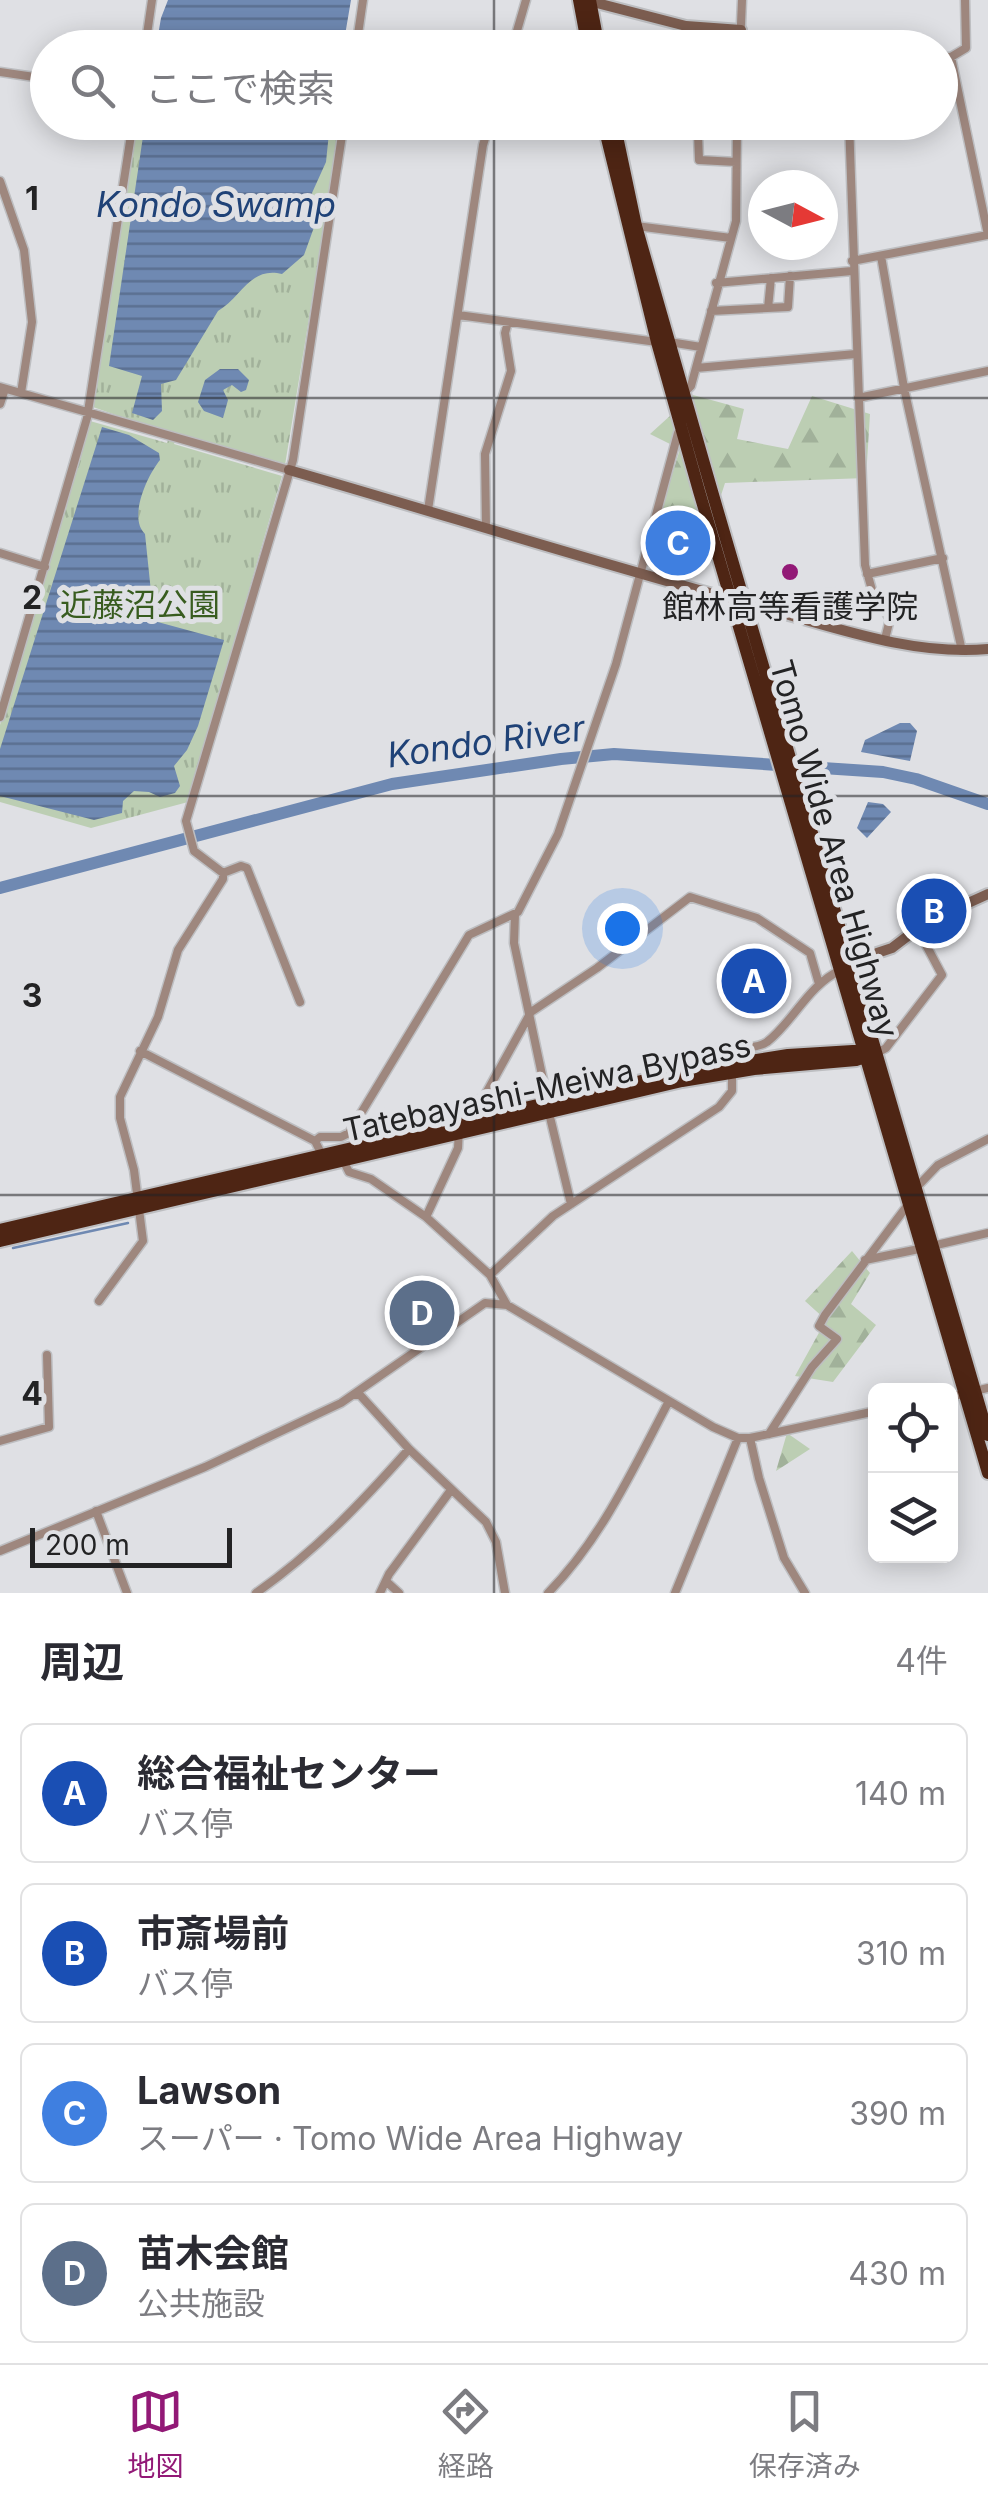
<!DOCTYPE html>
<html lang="ja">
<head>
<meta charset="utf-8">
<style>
  body { margin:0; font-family:Inter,"Noto Sans JP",sans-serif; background:#f7f7f7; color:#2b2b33 }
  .controls { position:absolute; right:30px; bottom:30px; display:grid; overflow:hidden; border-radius:15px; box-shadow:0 5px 25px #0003 }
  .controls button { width:90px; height:90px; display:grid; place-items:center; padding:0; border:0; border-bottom:2px solid #e1e1e2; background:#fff; color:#2b2b33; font:50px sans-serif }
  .compass { position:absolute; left:748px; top:170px; width:90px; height:90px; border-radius:50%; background:#fff; box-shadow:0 5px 25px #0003; rotate:97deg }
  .scale { position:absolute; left:30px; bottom:25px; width:202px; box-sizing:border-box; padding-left:10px; border:5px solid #232324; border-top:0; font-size:28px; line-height:35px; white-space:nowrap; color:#232324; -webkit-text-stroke:8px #dfe0e4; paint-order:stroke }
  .you { position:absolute; left:622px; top:928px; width:35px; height:35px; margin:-25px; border:8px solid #fff; border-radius:50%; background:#1a73e8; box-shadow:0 0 0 15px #1a73e833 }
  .badge { display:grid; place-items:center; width:65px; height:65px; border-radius:50%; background:#921976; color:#fff; font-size:32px; font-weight:700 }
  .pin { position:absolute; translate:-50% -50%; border:5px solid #fff; box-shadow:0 2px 10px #0006 }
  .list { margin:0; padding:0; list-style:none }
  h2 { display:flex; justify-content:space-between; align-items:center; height:130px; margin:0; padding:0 40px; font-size:42px }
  h2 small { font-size:32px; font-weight:400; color:#7c7c81 }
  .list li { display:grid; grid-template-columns:65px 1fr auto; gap:30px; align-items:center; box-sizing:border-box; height:140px; margin:0 20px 20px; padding:0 20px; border:2px solid #e1e1e2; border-radius:15px }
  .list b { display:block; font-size:38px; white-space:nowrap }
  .list p { margin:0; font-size:32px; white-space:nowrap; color:#7c7c81 }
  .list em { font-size:32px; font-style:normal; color:#7c7c81 }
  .icon { flex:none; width:55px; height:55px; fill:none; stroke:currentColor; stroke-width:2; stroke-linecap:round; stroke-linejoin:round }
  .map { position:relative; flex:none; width:988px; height:1593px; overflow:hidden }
  .search { position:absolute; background:#fff; box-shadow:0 5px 25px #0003; left:30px; right:30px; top:30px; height:110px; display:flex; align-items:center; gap:25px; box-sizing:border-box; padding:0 35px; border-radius:55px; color:#7c7c81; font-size:38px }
  .sheet { height:770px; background:#fff }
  nav { display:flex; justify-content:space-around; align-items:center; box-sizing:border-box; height:140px; border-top:2px solid #e1e1e2; background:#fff; font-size:28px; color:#7c7c81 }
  nav a { display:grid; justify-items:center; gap:5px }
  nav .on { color:#921976 }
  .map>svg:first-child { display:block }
</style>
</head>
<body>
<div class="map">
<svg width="988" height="1593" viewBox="0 0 988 1593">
  <defs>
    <pattern id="forest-firs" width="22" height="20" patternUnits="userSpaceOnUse" patternTransform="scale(2.5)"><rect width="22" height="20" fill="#bcceb3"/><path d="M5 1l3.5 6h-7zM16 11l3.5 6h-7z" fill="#a1b19a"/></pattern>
    <pattern id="park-tufts" width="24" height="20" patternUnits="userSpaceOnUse" patternTransform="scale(2.5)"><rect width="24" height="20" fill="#bcceb3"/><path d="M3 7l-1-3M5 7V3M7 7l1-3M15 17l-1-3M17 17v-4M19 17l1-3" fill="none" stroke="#a1b19a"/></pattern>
    <pattern id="water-rules" width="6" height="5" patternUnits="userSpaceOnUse" patternTransform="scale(2.5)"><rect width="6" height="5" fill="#6f89b2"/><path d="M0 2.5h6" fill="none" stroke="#5b7091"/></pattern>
  </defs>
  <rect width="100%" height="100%" fill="#dfe0e4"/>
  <path fill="url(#forest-firs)" d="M693 395 744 409 737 439 788 449 812 396 870 414 866 478 725 483 714 517 659 516 680 449 650 434Z
    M852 1251 870 1273 851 1304 876 1325 833 1382 795 1376 826 1320 805 1301Z
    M787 1433 810 1449 776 1471Z"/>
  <path fill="url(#park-tufts)" d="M135 123H341L285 465 177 436 174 444 282 476 188 802 91 828 0 802V725L90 421 167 443 170 434 93 407Z"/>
  <path fill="url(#water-rules)" d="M168 0H351L343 47H156L161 18Z
    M145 123H330L326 162 312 193 317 219 304 255 282 274C250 266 241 298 218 311L176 380 161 384 162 411 153 420 132 413 142 376 109 366Z
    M220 369H238L249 380 246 390 241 392 232 385 223 390 228 400 223 418 204 411 198 402 205 380Z
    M102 427 129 435 159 453 160 460C147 476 128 518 145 534L154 621 224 640 198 726 187 750 174 766 180 786 175 793 160 797 149 792 134 791 123 801 122 813 94 820 0 796V749Z
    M900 723H910L917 731 910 761 861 752 865 740Z
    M868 802 883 804 891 812 867 838 857 828Z"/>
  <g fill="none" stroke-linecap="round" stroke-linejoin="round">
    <path stroke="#6f89b2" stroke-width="2.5" d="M13 1248 128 1223"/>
    <path stroke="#6f89b2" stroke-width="12" d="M0 888 392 784 561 759 614 754 883 772 916 779 988 804"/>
    <g stroke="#bdbec1" stroke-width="11">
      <path id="street" d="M145 48 152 0
        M356 48 363 0
        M512 48 526 0
        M740 48 742 0
        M940 57H951L966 48 965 0
        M951 57 988 235
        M0 72 48 79
        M675 122 698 134 699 160 736 162
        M849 122 865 565 872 590 890 619 885 639
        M737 131 849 126
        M0 181 24 250 32 322 21 393
        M636 226 731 238
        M881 256 904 388 962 651
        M852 261 988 235
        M716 283 852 271
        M768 308 771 278
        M711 311 788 307 790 276
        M458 315 657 342
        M669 342 701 347
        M696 368 856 354
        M0 387 289 470
        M684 393 691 386 736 221 737 122
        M858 398 988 371
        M0 404 5 389
        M428 510 483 145 490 122
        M486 527 485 454 511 371 505 333 508 322
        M0 553 45 567
        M867 574 943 558
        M0 717 87 418 133 122
        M223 873 241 866 247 868 300 1002
        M515 914 514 943 548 1103
        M140 1051 315 1141 322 1155
        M877 1053 886 1048 942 975 917 928
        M719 1065 717 1052 720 1047C733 1047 755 1050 767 1042 794 1021 808 985 841 970
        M549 1113 571 1204
        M315 1141 320 1137H341L349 1133 469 935 518 912 558 834 616 664 678 433 682 429
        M343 1160 349 1172 371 1179 426 1217 490 1275 507 1305
        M915 1189 938 1165 988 1139
        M426 1217 458 1148 460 1109 484 1097 531 1012 597 968 690 897 757 918 810 953 819 984
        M932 1246 988 1233
        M865 1260 924 1248
        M490 1275 553 1216 719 1107 732 1091V1072
        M99 1301 143 1241 134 1170 120 1118V1097L158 1017 178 950 223 879V873L194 851 186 821 293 460 344 122
        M355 1395H360L409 1449 486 1522 496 1542 505 1593
        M950 1397 988 1388
        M769 1434 812 1367 837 1339 819 1326 825 1315 910 1202
        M750 1438 759 1478 784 1558 805 1593
        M0 1441 49 1427 47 1355
        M96 1511 127 1593
        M0 1551 205 1467 341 1403 485 1303 507 1305 713 1427 738 1438H750L876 1411
        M388 1583 399 1593
        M256 1593C315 1552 362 1502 409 1449
        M380 1593 389 1574 451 1490
        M548 1593C602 1538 633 1469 669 1401
        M675 1593 738 1438"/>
    </g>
    <g stroke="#bdbec1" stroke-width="14">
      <path id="secondary" d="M585 0 686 26 741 30
        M289 470C445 515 600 564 757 606 831 626 911 656 988 649
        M850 962 892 948 926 922 988 894"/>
    </g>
    <g stroke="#bdbec1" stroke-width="16">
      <path id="highway" d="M579 0 588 48
        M590 0 599 48
        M603 122 657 342 699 491 988 1473
        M614 122 636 226 711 488 988 1435
        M0 1230 680 1072 788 1055 869 1050
        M0 1241 682 1081 754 1069 856 1060 874 1054"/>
    </g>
    <use href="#street" stroke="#9e877e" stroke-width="8"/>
    <use href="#secondary" stroke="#7c5d50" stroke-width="10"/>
    <use href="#highway" stroke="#4e2514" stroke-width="12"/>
  </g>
  <path fill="none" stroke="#232324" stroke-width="2.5" stroke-opacity="0.55" d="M494 0V48M494 122V1593M0 398H988M0 796H988M0 1195H988"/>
  <circle fill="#921976" stroke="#dfe0e4" stroke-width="4" cx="790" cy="572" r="10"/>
  <g text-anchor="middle" stroke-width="10" stroke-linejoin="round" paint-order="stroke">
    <g font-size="32" fill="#385c1f" stroke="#dfe0e4">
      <text x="140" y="616">近藤沼公園</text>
    </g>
    <g font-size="32" fill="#232324" stroke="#dfe0e4">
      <text x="790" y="618">館林高等看護学院</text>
    </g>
    <g font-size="32" fill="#232324" stroke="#dfe0e4">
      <text transform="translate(834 849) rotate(74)" y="11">Tomo Wide Area Highway</text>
      <text transform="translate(547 1088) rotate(-12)" y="11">Tatebayashi-Meiwa Bypass</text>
    </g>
    <g font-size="35" font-style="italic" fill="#1f4277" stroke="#dfe0e4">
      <text x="216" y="217">Kondo Swamp</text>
      <text transform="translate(486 742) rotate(-8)" y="12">Kondo River</text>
    </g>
  </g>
  <g font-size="32" text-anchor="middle" font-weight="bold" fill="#232324" stroke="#dfe0e4" stroke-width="10" stroke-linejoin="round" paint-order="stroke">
    <text x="32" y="210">1</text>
    <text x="32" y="609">2</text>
    <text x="32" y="1007">3</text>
    <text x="32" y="1405">4</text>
  </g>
</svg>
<div class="controls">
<button><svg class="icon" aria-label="locate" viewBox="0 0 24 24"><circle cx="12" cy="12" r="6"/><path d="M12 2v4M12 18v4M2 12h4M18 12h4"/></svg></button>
<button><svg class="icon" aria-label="layers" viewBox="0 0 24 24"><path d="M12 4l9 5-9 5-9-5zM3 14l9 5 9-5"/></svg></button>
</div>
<svg class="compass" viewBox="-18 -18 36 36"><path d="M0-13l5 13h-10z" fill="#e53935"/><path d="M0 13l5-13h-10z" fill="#7c7c81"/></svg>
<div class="scale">200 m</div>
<div class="you"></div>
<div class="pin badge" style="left:754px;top:981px;background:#1a4fb4">A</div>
<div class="pin badge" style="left:934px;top:911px;background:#1a4fb4">B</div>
<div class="pin badge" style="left:678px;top:543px;background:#3f7fe0">C</div>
<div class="pin badge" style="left:422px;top:1313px;background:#5c6f8a">D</div>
<div class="search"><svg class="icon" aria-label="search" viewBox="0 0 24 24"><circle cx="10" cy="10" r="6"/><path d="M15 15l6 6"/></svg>ここで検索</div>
</div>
<section class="sheet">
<h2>周辺<small>4件</small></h2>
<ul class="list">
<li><span class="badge" style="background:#1a4fb4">A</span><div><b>総合福祉センター</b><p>バス停</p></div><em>140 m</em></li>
<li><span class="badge" style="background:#1a4fb4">B</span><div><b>市斎場前</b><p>バス停</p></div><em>310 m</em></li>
<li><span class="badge" style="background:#3f7fe0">C</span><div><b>Lawson</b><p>スーパー · Tomo Wide Area Highway</p></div><em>390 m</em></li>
<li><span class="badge" style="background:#5c6f8a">D</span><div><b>苗木会館</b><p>公共施設</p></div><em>430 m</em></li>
</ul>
</section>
<nav>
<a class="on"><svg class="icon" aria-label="map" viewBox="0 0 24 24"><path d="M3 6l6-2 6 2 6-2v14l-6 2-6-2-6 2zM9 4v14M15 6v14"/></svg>地図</a>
<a><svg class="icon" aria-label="directions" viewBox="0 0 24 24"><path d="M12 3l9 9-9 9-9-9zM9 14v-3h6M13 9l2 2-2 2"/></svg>経路</a>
<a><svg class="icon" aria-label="saved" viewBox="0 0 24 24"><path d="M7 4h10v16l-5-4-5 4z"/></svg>保存済み</a>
</nav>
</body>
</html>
